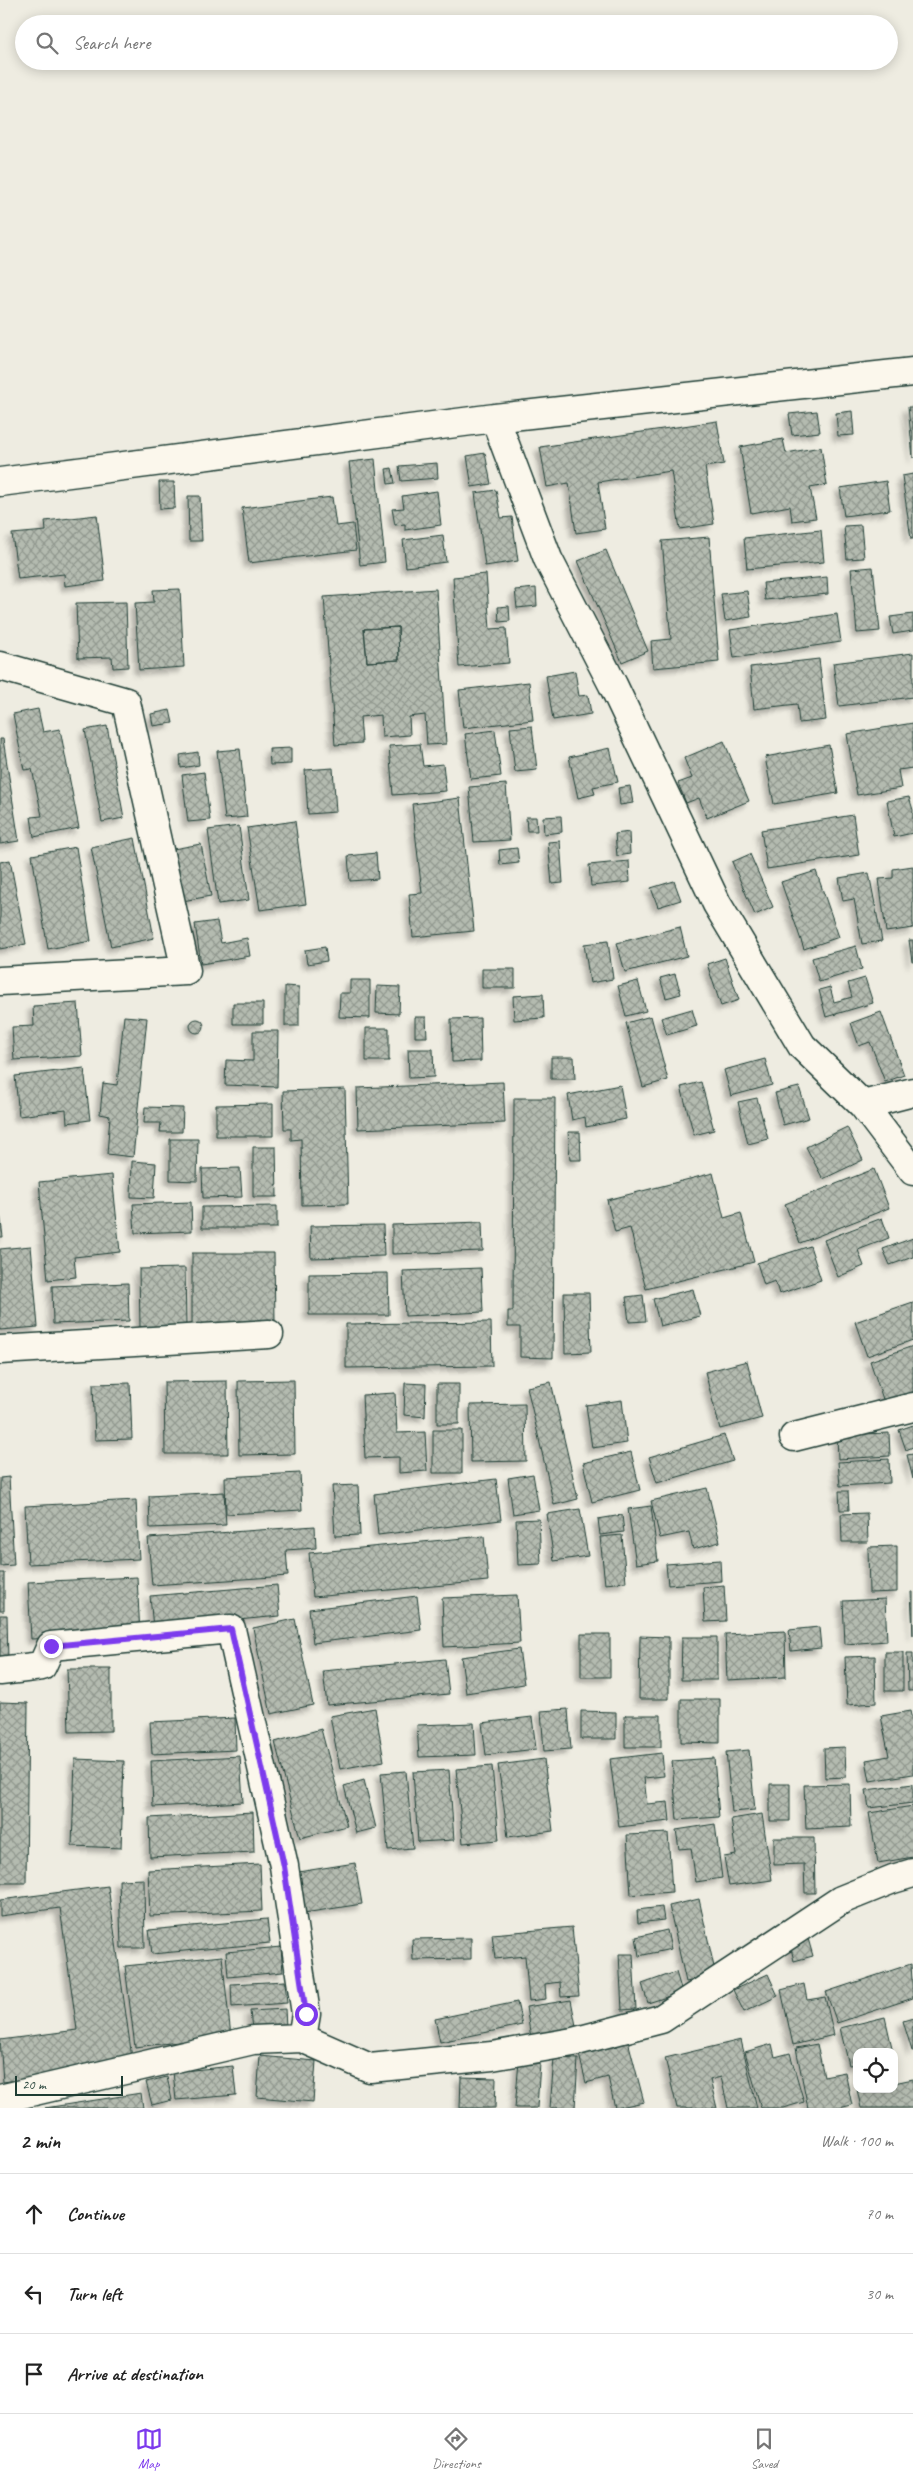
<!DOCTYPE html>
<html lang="en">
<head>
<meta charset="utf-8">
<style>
  body { margin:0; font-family:Caveat,sans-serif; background:#f2f2f2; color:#222 }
  .controls { position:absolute; right:15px; bottom:15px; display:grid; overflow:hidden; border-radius:10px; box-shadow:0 2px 12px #0003 }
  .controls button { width:45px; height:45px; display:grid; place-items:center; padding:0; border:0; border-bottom:1px solid #e0e0e0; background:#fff; color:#222; font:25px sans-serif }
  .scale { position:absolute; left:15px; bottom:12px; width:108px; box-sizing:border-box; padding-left:5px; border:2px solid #1f3d34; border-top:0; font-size:14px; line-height:18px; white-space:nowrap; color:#1f3d34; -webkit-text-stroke:4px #fbf7ec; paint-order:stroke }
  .stop { position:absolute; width:15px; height:15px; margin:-11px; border:4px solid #7c3aed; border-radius:50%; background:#fff }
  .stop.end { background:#7c3aed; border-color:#fff; box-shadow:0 1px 5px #0008 }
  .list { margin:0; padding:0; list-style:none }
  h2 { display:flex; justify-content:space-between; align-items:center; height:65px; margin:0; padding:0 20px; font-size:21px }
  h2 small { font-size:16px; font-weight:400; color:#767676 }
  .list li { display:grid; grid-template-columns:32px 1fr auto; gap:15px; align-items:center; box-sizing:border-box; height:80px; padding:0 20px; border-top:1px solid #e0e0e0 }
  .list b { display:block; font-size:19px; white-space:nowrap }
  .list em { font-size:16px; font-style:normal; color:#767676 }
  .icon { flex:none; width:28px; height:28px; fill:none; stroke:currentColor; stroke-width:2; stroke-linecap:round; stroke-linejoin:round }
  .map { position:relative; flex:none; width:913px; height:2108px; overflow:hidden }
  .search { position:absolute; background:#fff; box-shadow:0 2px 12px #0003; left:15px; right:15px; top:15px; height:55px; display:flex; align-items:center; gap:12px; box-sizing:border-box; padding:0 18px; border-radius:28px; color:#767676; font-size:19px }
  .sheet { height:305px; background:#fff }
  nav { display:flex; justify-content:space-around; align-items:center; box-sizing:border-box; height:70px; border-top:1px solid #e0e0e0; background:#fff; font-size:14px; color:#767676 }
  nav a { display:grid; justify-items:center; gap:2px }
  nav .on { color:#7c3aed }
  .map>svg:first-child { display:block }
</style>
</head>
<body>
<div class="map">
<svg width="913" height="2108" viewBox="0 0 913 2108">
  <defs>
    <pattern id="building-cross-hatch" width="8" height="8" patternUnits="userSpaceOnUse" patternTransform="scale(1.25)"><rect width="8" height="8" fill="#b4bbb0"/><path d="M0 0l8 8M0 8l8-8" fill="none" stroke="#929990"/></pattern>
    <filter id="shadow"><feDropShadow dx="-4.5" dy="4.5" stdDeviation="2.5" flood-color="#0004"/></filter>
  </defs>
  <rect width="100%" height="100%" fill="#eeece1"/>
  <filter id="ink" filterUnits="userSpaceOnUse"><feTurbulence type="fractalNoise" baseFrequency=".02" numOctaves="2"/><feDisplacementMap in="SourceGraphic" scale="10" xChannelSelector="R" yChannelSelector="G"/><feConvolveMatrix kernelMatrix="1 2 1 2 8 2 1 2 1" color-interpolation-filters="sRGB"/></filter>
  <g filter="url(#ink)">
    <path fill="url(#building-cross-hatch)" stroke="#1f3d34" fill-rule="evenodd" filter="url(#shadow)" d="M908 407H913V458Z
      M817 411 820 432 792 435 789 414Z
      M852 411 854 435 838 436 836 413Z
      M717 421 724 464 705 467 714 524 680 529 671 471 598 482 605 529 576 533 569 483 547 487 540 447Z
      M783 439 786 453 821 447 827 485 810 488 816 518 792 521 790 506 751 513 740 447Z
      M485 453 491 484 472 487 467 456Z
      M375 459 385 562 360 565 349 462Z
      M437 463 438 478 401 481 399 466Z
      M392 468 395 483 388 484 386 469Z
      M913 474V539H911L902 476Z
      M886 481 890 510 844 516 840 488Z
      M159 482H174L175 508 160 509Z
      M496 490 501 518 512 517 518 561 485 566 475 493Z
      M437 491 441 525 405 530V524L395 525 392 509 404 508 402 496Z
      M188 496H200L202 541H189Z
      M332 497 336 526 353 524 356 550 249 563 242 508Z
      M97 515 105 581 65 586 64 574 18 579 12 534 46 531 45 521Z
      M861 525 864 558 847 559 844 526Z
      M821 530 824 562 747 569 744 538Z
      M443 535 446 562 406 567 403 540Z
      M709 537 719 662 653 668 651 641 671 639 662 541Z
      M606 550 648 651 622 662 578 561Z
      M873 567 880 631 857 633 851 569Z
      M486 574 490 629 506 628 509 663 459 667 453 577Z
      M827 577 828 594 765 600 763 583Z
      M536 588 537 606 517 608 515 590Z
      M180 589 184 667 139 670 135 603 154 602 153 590Z
      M436 589 446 744 427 745 425 715 409 717 410 735 382 737 381 715 360 717 362 743 335 745 324 597ZM398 627 399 660 367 662 364 629Z
      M747 591 751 617 725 621 721 594Z
      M126 602 128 667 113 668 112 657 78 658 76 603Z
      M509 606 510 621 499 622 498 607Z
      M837 614 841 642 734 658 730 630Z
      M913 614V631L893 634 890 617Z
      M398 627 399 660 367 662 364 629Z
      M913 653V697L839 706 833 663Z
      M819 659 826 720 799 723 797 704 754 709 750 667Z
      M575 671 579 696 588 695 591 714 553 720 546 676Z
      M529 682 533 720 463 728 459 690Z
      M38 709 43 732 60 729 79 828 34 837 31 817 42 816 32 769 24 770 13 714Z
      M170 710 173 723 153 726 151 714Z
      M913 723V768L898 770 901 788 857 795 847 734Z
      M107 726 124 818 102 822 85 730Z
      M532 726 537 770 515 772 510 728Z
      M495 730 501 776 471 779 465 734Z
      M0 739H3L19 841 0 844Z
      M724 741 749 801 707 818 699 798 686 803 678 783 692 778 684 758Z
      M420 744 423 766 443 764 446 791 393 795 389 746Z
      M829 745 838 793 774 804 765 757Z
      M291 748V764L270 765 269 749Z
      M610 748 618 782 593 787 595 794 578 798 569 757Z
      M240 749 247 817 225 819 217 751Z
      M198 752 199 765 181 768 180 755Z
      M333 768 336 812 308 814 305 770Z
      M204 772 210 820 188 822 182 775Z
      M506 784 510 840 474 842 469 787Z
      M630 786 633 803 620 805 618 788Z
      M909 797 913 810V833L894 837 887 801Z
      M460 798 474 931 413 937 409 894 422 893 412 804Z
      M853 815 859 855 767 869 761 830Z
      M561 816 562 832 544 834 543 817Z
      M526 817H536L537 831H527Z
      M295 821 306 904 260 910 247 828Z
      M239 826 249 900 218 904 208 830Z
      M629 832 630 854 617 856 615 834Z
      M135 838 154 938 111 947 91 847Z
      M560 841 563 883 552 884 548 842Z
      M201 844 211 896 182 901 173 849Z
      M76 847 91 941 48 949 32 855Z
      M517 848 519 863 500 865 499 850Z
      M376 853 378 879 350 881 348 856Z
      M750 854 773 907 755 915 732 862Z
      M10 860 26 944 0 949V862Z
      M629 861 630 882 591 886 589 865Z
      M913 866V928L886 932 879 879 893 878V869Z
      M816 871 839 937 804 949 781 882Z
      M869 873 882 941 862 944 854 899 843 901 839 878Z
      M674 881 681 900 658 907 651 888Z
      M217 921 221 943 247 938 250 956 201 964 195 924Z
      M680 927 687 956 625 972 617 943Z
      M909 940H913V962H912Z
      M608 941 613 979 590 983 584 944Z
      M856 946 862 969 819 982 812 958Z
      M325 947 327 961 307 964 305 950Z
      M725 958 739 1000 721 1006 707 964Z
      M482 969H515V988H482Z
      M675 974 681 994 666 998 660 978Z
      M865 978 873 1003 826 1017 819 990 830 987 834 1002 852 997 848 983Z
      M350 980H370V1018L339 1017 340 993H350Z
      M638 981 646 1011 626 1016 618 986Z
      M285 986 299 987V1026H285Z
      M377 986 400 987 399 1014 376 1013Z
      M543 994 544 1018 514 1020 513 996Z
      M78 1003 82 1056 14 1060 12 1027 34 1026 33 1006Z
      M233 1003H263V1024H233Z
      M692 1009 697 1026 667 1035 661 1018Z
      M881 1012 904 1075 885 1082 870 1042 859 1046 851 1023Z
      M124 1016 147 1018 133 1157 107 1154 110 1116 100 1114 103 1083 117 1085Z
      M651 1016 668 1080 643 1087 626 1023Z
      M415 1017H426L427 1037H415Z
      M480 1018 481 1061 452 1062 451 1019Z
      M190 1026a7 7 0 1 1 14 0a7 7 0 1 1-14 0Z
      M366 1028H389V1061H366Z
      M253 1031H278L277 1087 225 1085 226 1060 253 1061Z
      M408 1049H433L434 1077 409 1078Z
      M551 1057H574L575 1079H551Z
      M765 1059 772 1085 731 1096 724 1070Z
      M84 1068 90 1120 67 1123 66 1110 19 1116 15 1076Z
      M503 1082 505 1123 358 1129 357 1088Z
      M701 1082 714 1130 694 1135 681 1087Z
      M620 1085 626 1119 586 1127 585 1117 572 1120 568 1095Z
      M799 1087 809 1118 783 1125 775 1093Z
      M345 1089 348 1204 302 1205 301 1139 291 1140V1129H284L283 1091Z
      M514 1098H555L553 1358 520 1357V1327H508V1311H513Z
      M757 1098 768 1139 748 1144 738 1102Z
      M273 1104V1136H216V1105Z
      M145 1107 183 1108 182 1132H160L161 1123H144Z
      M847 1127 863 1160 823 1179 806 1147Z
      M568 1132H580L581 1160H570Z
      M170 1139H198L197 1181 170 1180Z
      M253 1147H276L277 1197H253Z
      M132 1161 156 1163 154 1198 131 1197Z
      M240 1168 242 1197 203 1198 202 1169Z
      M874 1169 889 1208 800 1243 785 1204Z
      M713 1173 724 1218 741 1213 754 1262 646 1289 630 1228 615 1232 607 1200Z
      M112 1175 120 1252 74 1257 76 1277 48 1280 39 1182Z
      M191 1202 192 1231 135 1233 133 1204Z
      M277 1206V1228H202V1207Z
      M0 1213 3 1237H0Z
      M882 1218 889 1238 858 1250 864 1266 838 1277 824 1240Z
      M482 1222 483 1251 392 1254V1225Z
      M383 1225 384 1256 311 1258 310 1226Z
      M913 1238V1257L890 1265 883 1249Z
      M31 1246 38 1327 0 1330V1249Z
      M810 1246 821 1280 779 1294 775 1281 764 1285 757 1263Z
      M192 1253H274L275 1322 192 1324Z
      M185 1268 186 1326 140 1327 139 1269Z
      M481 1268 483 1312 405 1316 403 1271Z
      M388 1273 389 1315H309V1274Z
      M128 1283 129 1321 53 1324 52 1286Z
      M693 1289 700 1316 660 1326 653 1299Z
      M564 1293H589L591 1352 565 1353Z
      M643 1295 646 1321 629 1322 626 1297Z
      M913 1302V1340L867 1356 855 1322Z
      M491 1322 492 1366 346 1368V1324Z
      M913 1346V1399L886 1408 870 1361Z
      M747 1361 762 1418 720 1429 705 1372Z
      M294 1380 295 1454 239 1455 238 1381Z
      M227 1381 228 1454H165L164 1382Z
      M551 1382 578 1499 554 1505 527 1387Z
      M130 1383 132 1439 95 1440 93 1384Z
      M405 1383 426 1384 425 1417 404 1415Z
      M437 1384H459V1424H437Z
      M395 1393 397 1433 425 1432 427 1471 399 1473V1457L365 1458 362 1395Z
      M622 1400 627 1443 592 1448 586 1405Z
      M525 1404 526 1461 471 1462 470 1405Z
      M913 1425V1447L906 1450 899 1430Z
      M433 1430H462V1473H433Z
      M889 1433 890 1456 838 1459 837 1435Z
      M724 1435 733 1461 657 1483 649 1457Z
      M631 1452 640 1490 592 1502 583 1463Z
      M913 1454V1479L907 1455Z
      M889 1459 890 1483 840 1486 838 1462Z
      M300 1473 302 1510 226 1514 225 1477Z
      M533 1474 539 1510 513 1514 508 1478Z
      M9 1477 14 1565 0 1566V1478Z
      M496 1479 501 1520 378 1535 374 1494Z
      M358 1485 360 1535 335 1536 332 1486Z
      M707 1488 720 1542 693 1549 689 1532 660 1538 651 1501Z
      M839 1491H848L849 1510H840Z
      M224 1492 226 1525 150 1528 149 1496Z
      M136 1500 139 1559 28 1564 25 1506Z
      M651 1506 658 1561 636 1564 628 1509Z
      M580 1509 588 1556 554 1561 547 1514Z
      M867 1513 868 1542H842L841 1514Z
      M622 1515 624 1532 600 1535 598 1519Z
      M539 1519 541 1564 518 1565 516 1520Z
      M315 1526 316 1548 286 1550 288 1576 152 1585 148 1538Z
      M622 1535 626 1582 605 1584 600 1537Z
      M484 1536 488 1581 313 1597 309 1553Z
      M897 1546V1592L869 1593 868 1547Z
      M720 1560 721 1581 668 1585 666 1564Z
      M0 1573H4V1611H0Z
      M137 1577 140 1634 31 1639 28 1582Z
      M277 1585 280 1616 153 1628 150 1596Z
      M724 1585 726 1621 705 1622 703 1587Z
      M911 1592H913V1635Z
      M517 1595 520 1643 444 1647 442 1598Z
      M417 1596 421 1630 313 1643 309 1609Z
      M885 1599 887 1641 845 1644 843 1601Z
      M0 1615H7L8 1661H0Z
      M295 1619 313 1705 271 1714 253 1628Z
      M819 1627 821 1648 791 1651 789 1630Z
      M785 1631 786 1677 727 1680 725 1634Z
      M581 1634H610V1677H581Z
      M640 1636 669 1637V1699H639Z
      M682 1637H717V1680H681Z
      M519 1649 524 1684 466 1693 461 1657Z
      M885 1652H903V1691H885Z
      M907 1653H913V1691H908Z
      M875 1656 876 1703 847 1705 845 1657Z
      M445 1659 449 1694 327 1705 323 1671Z
      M67 1669H111V1731L69 1732Z
      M681 1699H720V1743L681 1742Z
      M0 1702 28 1703 26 1883H0Z
      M375 1708 384 1761 340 1769 330 1716Z
      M568 1709 571 1749 544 1751 541 1711Z
      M581 1711 616 1712V1739H581Z
      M910 1711 913 1725V1774L870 1781 866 1760 889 1756 881 1716Z
      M625 1715H661V1747H625Z
      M532 1717 536 1749 486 1755 482 1723Z
      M235 1718 236 1750 152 1754 150 1722Z
      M474 1723 476 1755 419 1757 417 1725Z
      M321 1729 347 1826 300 1838 275 1742Z
      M845 1747 846 1777 825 1778 824 1748Z
      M749 1750 755 1810 732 1812 726 1752Z
      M662 1753 664 1776 644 1778 647 1804 668 1802 670 1821 619 1827 610 1759Z
      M240 1756 243 1802 153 1807 151 1761Z
      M714 1758 719 1817 677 1820 672 1761Z
      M75 1759 124 1761 121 1848 72 1846Z
      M544 1759 553 1831 508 1837 498 1765Z
      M492 1766 499 1840 463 1843 456 1769Z
      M449 1770 454 1840 418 1842 413 1772Z
      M406 1771 413 1848 388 1850 381 1773Z
      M364 1780 376 1828 356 1833 344 1786Z
      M770 1784H790V1821H770Z
      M850 1784 851 1827 806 1829 804 1785Z
      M913 1784V1803L869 1808 866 1790Z
      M913 1806V1857L878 1863 869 1813Z
      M253 1812 254 1852 150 1857 149 1818Z
      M762 1814 772 1880 729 1886 724 1857 736 1855 731 1819Z
      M715 1824 722 1878 696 1882 691 1848 679 1849 676 1830Z
      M668 1833 672 1892 631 1895 627 1835Z
      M774 1838H814L815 1893H805L804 1864 774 1865Z
      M355 1863 362 1904 304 1913 298 1872Z
      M260 1864 262 1911 150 1916 148 1870Z
      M144 1879 145 1948H121L119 1880Z
      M108 1886 133 2065 3 2082 0 2040 77 2030 60 1908 0 1916V1900Z
      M699 1899 716 1976 686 1982 669 1906Z
      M662 1907 664 1920 638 1923 637 1910Z
      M267 1919 270 1943 152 1954 149 1930Z
      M572 1927 579 1996 561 1997 560 1982 545 1984 546 1999 529 2001 525 1956 495 1959 492 1934Z
      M667 1930 671 1949 639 1956 636 1937Z
      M807 1935 813 1956 794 1961 789 1940Z
      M471 1938V1959L413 1960 412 1939Z
      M281 1947 283 1972 228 1977 226 1952Z
      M619 1954H633L636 2009 622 2010Z
      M222 1956 231 2036 135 2047 125 1966Z
      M911 1964 913 1998 837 2023 826 1992Z
      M676 1972 682 1992 648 2003 642 1984Z
      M768 1974 778 1996 744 2012 733 1990Z
      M285 1981 287 2003 232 2007 231 1984Z
      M804 1984 807 2000 825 1997 834 2035 793 2045 781 1990Z
      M571 2000 577 2031 531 2038 526 2007Z
      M517 2002 522 2025 440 2042 435 2019Z
      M285 2009 286 2027 252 2030 250 2011Z
      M885 2017 893 2052H857V2064L849 2065 840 2028Z
      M913 2018V2051H912L903 2021Z
      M627 2037 644 2102 615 2108 608 2077 586 2083 578 2050Z
      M741 2040 757 2108H728L721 2077 710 2080 717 2108H677L665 2058Z
      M772 2044 775 2057 790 2053 804 2102 783 2108H761L745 2052Z
      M817 2044 824 2076 845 2072 852 2105 839 2108H808L796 2048Z
      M260 2056 316 2061 313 2102 257 2097Z
      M554 2058 578 2059 575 2108H550Z
      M519 2061 540 2063 537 2108H515Z
      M233 2066 236 2095 176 2100 173 2072Z
      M167 2077 172 2100 152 2105 146 2082Z
      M461 2077 496 2078 495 2108H460Z
      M913 2079V2108H861L855 2080H857V2089H894V2083Z
      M141 2093 143 2108H45Z"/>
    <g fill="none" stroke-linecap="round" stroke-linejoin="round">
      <g stroke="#1f3d34" stroke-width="31">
        <path id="minor" d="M495 418 548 559 613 685 717 904 802 1046 863 1105 913 1171
          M0 482 495 418 913 372
          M0 666 126 702 186 971 0 981
          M863 1105 913 1092
          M0 1350 269 1334
          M794 1437 913 1407
          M0 1671 42 1666 51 1646 231 1629 284 1866 306 2014 302 2038
          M0 2099 253 2040 302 2038 370 2068 492 2056 573 2042 661 2019 841 1900 893 1879 913 1873"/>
      </g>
      <use href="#minor" stroke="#fbf7ec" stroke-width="28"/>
    </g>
  </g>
  <g fill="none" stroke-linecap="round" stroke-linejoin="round" filter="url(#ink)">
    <path stroke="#7c3aed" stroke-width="6" d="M51 1646 231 1629 284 1866 306 2014"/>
  </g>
</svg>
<div class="controls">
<button><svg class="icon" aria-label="locate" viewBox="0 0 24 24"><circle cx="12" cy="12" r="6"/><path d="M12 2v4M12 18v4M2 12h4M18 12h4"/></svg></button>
</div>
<div class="scale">20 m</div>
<div class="stop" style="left:306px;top:2014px"></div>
<div class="stop end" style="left:51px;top:1646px"></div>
<div class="search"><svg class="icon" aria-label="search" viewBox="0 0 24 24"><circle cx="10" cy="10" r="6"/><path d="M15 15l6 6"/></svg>Search here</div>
</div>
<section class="sheet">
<h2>2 min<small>Walk · 100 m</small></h2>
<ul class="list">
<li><svg class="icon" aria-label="ahead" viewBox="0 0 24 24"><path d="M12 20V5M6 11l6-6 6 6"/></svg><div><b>Continue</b></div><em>70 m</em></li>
<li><svg class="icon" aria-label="left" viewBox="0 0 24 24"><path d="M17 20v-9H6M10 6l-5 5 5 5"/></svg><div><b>Turn left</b></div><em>30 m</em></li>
<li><svg class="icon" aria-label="arrive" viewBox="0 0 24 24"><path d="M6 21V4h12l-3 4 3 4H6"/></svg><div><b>Arrive at destination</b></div></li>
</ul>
</section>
<nav>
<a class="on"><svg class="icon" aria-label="map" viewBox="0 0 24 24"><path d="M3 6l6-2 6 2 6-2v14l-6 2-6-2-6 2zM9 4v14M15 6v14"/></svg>Map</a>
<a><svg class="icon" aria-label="directions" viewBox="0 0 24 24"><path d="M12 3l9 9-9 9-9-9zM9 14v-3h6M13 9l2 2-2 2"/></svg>Directions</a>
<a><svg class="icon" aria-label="saved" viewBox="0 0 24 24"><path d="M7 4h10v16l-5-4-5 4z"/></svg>Saved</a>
</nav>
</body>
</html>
